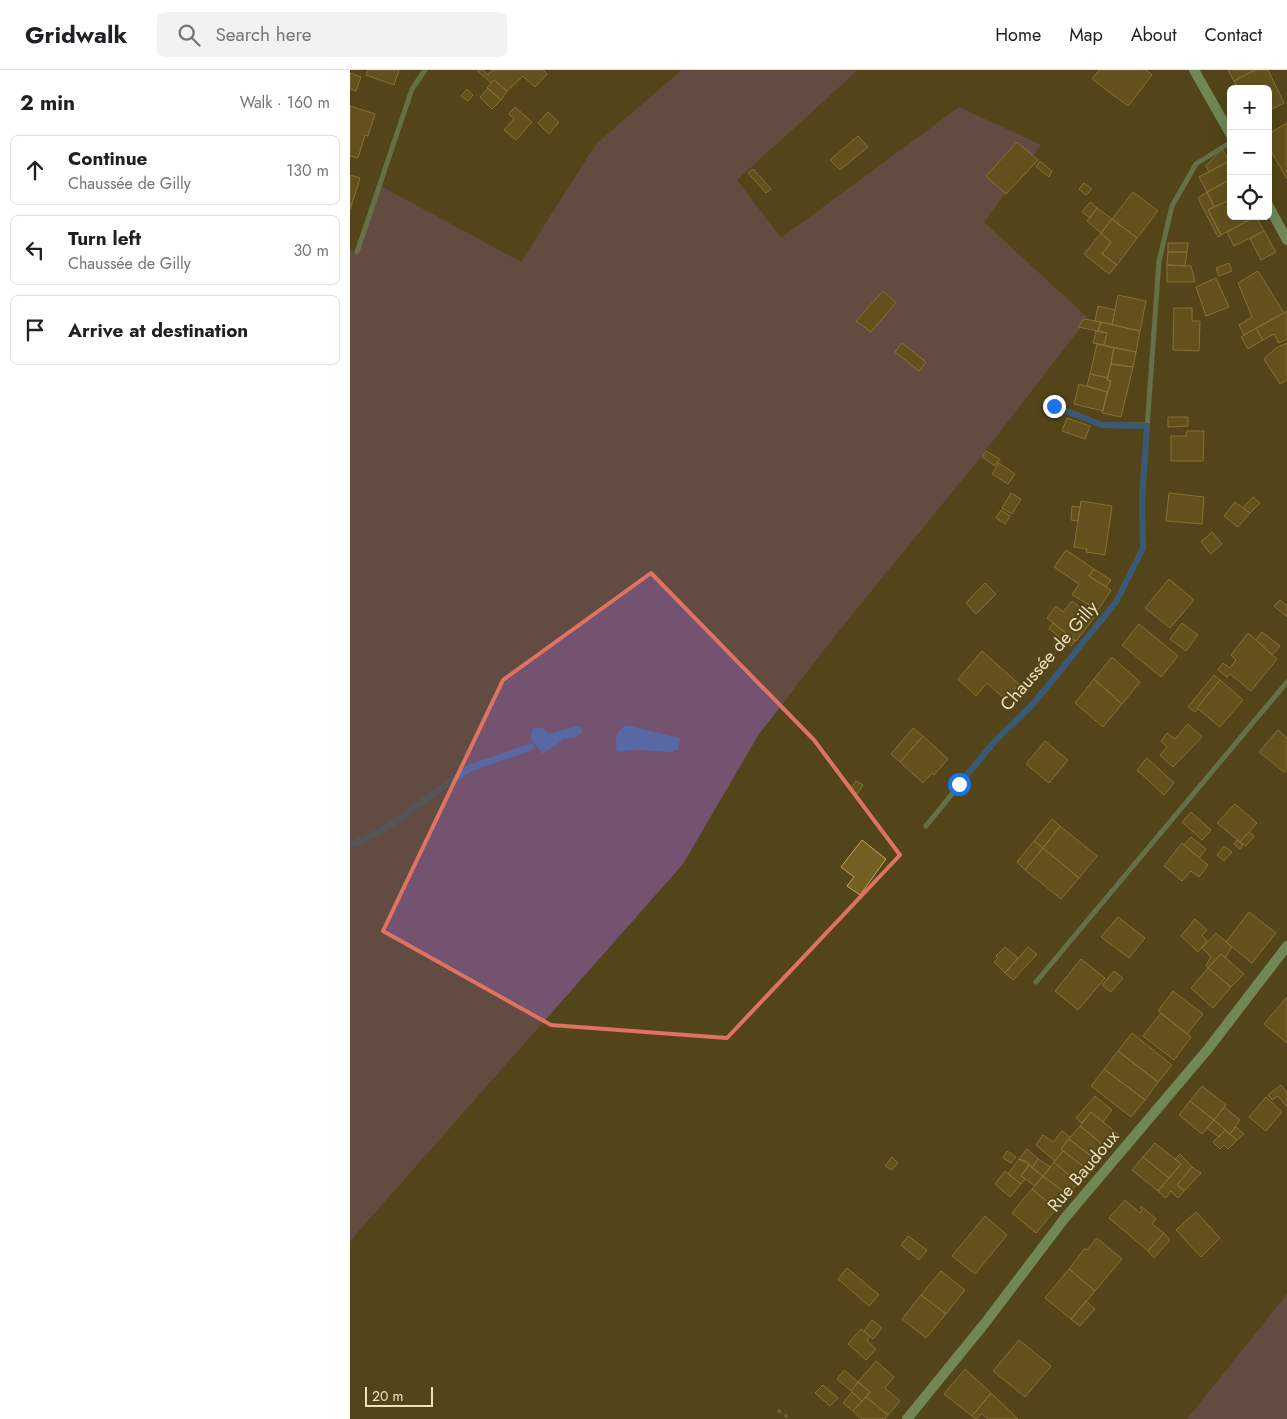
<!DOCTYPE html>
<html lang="en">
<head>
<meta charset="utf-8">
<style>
  body { margin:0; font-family:Jost,sans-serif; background:#f2f2f2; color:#202124 }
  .controls { position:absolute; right:15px; top:15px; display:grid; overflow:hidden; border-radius:8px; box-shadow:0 5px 20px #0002 }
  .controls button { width:45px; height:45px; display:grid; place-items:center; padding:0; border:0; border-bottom:1px solid #e0e0e0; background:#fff; color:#202124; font:25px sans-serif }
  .scale { position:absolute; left:15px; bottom:12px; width:68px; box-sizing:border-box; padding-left:5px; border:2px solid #efe1ba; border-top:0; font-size:14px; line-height:18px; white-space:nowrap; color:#efe1ba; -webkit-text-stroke:4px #53451a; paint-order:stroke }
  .stop { position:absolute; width:15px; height:15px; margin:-11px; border:4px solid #1a73e8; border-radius:50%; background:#fff }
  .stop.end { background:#1a73e8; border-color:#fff; box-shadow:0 1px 5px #0008 }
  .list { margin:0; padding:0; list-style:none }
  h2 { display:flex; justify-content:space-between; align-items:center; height:65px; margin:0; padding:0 20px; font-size:21px }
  h2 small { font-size:16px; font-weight:400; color:#757577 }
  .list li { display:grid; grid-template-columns:32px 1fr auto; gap:15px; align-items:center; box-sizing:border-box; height:70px; margin:0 10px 10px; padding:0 10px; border:1px solid #e0e0e0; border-radius:8px }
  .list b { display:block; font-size:19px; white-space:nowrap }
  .list p { margin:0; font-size:16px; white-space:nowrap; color:#757577 }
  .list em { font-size:16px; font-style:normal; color:#757577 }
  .icon { flex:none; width:28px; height:28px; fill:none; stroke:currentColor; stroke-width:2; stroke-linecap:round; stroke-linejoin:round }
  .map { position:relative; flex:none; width:937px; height:1349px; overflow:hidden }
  header { display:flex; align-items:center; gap:30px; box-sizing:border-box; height:70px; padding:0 25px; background:#fff; border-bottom:1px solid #e0e0e0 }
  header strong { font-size:24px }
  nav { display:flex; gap:28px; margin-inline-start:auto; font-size:18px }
  .search { width:350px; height:45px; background:#f2f2f2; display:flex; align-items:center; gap:12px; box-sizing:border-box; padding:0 18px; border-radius:8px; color:#757577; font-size:19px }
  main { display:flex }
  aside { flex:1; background:#fff }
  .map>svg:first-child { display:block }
</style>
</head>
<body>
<header>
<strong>Gridwalk</strong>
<div class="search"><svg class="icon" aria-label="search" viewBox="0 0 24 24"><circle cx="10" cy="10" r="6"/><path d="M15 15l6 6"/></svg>Search here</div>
<nav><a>Home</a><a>Map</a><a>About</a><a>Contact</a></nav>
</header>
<main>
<aside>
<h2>2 min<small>Walk · 160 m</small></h2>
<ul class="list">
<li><svg class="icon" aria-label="ahead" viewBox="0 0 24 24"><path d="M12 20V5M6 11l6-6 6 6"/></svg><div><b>Continue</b><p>Chaussée de Gilly</p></div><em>130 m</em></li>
<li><svg class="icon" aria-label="left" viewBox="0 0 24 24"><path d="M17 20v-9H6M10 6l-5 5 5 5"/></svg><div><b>Turn left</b><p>Chaussée de Gilly</p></div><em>30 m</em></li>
<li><svg class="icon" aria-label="arrive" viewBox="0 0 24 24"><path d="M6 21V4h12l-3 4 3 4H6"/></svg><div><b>Arrive at destination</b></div></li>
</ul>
</aside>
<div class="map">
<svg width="937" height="1349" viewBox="0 0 937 1349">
  <rect width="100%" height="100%" fill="#53451a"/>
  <path fill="#735370" d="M332 0H508L387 110 431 168 609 37 691 75 634 152 738 248 625 394 488 562 409 664 333 794 0 1171V179L6 182 29 115 171 192 246 74Z
    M937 1224V1349H837Z"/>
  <path fill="#5768a5" d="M276 655 330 668 328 680 322 682 284 680 267 682C265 670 265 661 276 655Z
    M227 656 233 659 232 663 225 668 214 669 193 684 181 669 182 660 187 657 194 659 199 663C209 663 217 657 227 656Z"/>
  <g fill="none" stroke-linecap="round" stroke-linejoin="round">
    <path stroke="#5768a5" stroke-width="7" d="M0 775 33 760 120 698 181 677"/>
  </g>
  <path fill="#746022" stroke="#c2a656" d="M18 0H49L44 15 16 5Z
    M127 0H133L138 5 142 0H193L197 4 185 17 173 6 157 21 144 10 141 13Z
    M749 0H796L802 5 778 36 742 9Z
    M878 0H905L884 11Z
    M905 0H918L934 33 918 41V19H888L884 11Z
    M0 3 11 7 6 21 0 19Z
    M144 10 157 21 151 30 137 18Z
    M138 18 151 30 142 39 130 27Z
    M117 19 123 25 118 31 111 26Z
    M0 36 25 44 18 66 15 65 8 88 0 86Z
    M165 37 182 52 166 70 154 60 164 49 159 44Z
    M198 42 209 52 199 64 188 53Z
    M937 53V109L918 76V64Z
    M508 66 518 77 490 100 480 90Z
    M667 72 688 90 656 124 636 106Z
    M872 79 879 91 859 102 856 96Z
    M690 91 702 101 699 107 686 97Z
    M879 91 881 96V109L857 122 849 107Z
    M403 99 421 119 416 123 398 103Z
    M0 105 10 108 0 140Z
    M881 109V129L864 137 857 122Z
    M734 113 742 119 736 125 729 119Z
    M783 122 808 141 787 168 762 149Z
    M857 122 864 137 858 140 871 165 868 167 848 128Z
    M881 129V146H906L871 165 858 140Z
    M740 132 747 138 740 148 732 142Z
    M747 138 762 149 751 163 737 151Z
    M906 146 914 161 884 176 877 162Z
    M762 149 787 168 767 195 752 184 761 172 751 163Z
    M914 161 926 182 911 190 900 169Z
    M751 163 761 172 752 184 767 195 759 204 734 184Z
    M818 173H838L837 182H818Z
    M818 182H837L835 196 817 195Z
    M879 193 882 201 869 206 866 198Z
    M817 195 841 196 845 212H817Z
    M908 201 934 243 894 265 889 255 902 247 888 213Z
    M866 208 879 237 856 246 846 217Z
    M533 221 546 233 521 262 506 251Z
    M768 225 796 231 790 261 762 255Z
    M748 236 765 240 762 255 745 251Z
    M824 238H842V251H850L849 281 823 280Z
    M937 241V269L929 273 924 264 913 270 906 258Z
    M734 249 751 252 748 261 728 257Z
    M751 252 790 261 786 282 754 275 757 263 748 261Z
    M906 258 913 270 898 279 891 267Z
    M746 261 757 263 754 275 743 273Z
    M552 273 576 292 569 301 545 282Z
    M937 273V310L930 314 914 289 926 278Z
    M747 274 764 278 758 308 740 304Z
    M764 278 786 282 783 297 761 294Z
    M761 294 783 297 771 347 752 343 761 311 757 310Z
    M740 304 758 308 757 310 761 311 757 322 737 316Z
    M729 314 757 322 753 341 724 334Z
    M818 347H838V356L818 357Z
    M717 348 740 356 735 369 712 361Z
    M837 361H854L853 391H821V366H836Z
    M636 381 650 389 645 396 632 387Z
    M649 393 665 404 658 414 642 404Z
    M661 423 671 429 662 444 652 438Z
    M819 423 854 427 852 454 816 451Z
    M903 427 910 433 900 443 893 438Z
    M731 431 762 436 755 485 736 482 737 479 724 477Z
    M885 432 900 443 888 457 874 446Z
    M722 436 730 437 728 451 721 450Z
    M651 440 660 446 655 454 646 448Z
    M862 462 872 474 861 484 851 472Z
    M716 480 744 499 739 506 761 520 748 540 722 525 729 514 704 497Z
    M744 499 761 510 756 517 739 506Z
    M819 509 844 530 820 558 795 538Z
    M635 513 646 524 626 544 616 533Z
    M930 530 937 536V547L924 536Z
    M722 531 744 548 726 571 697 548 706 536 713 542Z
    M703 553 725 571 721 576 699 559Z
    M832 553 848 565 836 581 820 569Z
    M789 554 828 586 811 607 772 575Z
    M912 562 930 576 922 585 906 570Z
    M898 563 927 589 901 621 880 604 877 607 868 600 873 593 880 598 886 590 881 585Z
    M632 581 669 614 656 630 637 613 626 626 608 609Z
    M762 587 790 612 772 634 744 609Z
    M864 605 870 610 847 638 848 639 845 642 838 637Z
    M744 609 772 634 753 657 725 633Z
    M870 610 893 630 870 657 847 638Z
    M838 654 852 667 823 697 810 685 817 677 811 671 817 663 825 669Z
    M563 658 573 666 550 692 541 684Z
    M928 660 937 668V698L934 702 909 682Z
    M573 666 598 689 584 705 582 703 573 713 550 692Z
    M695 671 718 690 699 713 676 694Z
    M797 688 824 713 814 725 787 700Z
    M506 711 513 715 507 724 500 720Z
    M885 734 907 753 890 772 867 753Z
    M841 742 861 760 852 770 832 752Z
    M702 749 710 756 693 778 684 771Z
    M710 756 747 786 729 808 693 778Z
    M899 762 904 766 896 776 890 772Z
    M841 767 856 779 849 788 834 775Z
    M512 770 536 789 510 825 497 816 504 807 491 797Z
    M887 770 893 775 890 779 884 774Z
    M684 771 693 778 675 800 667 792Z
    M832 773 858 795 849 807 841 801 832 811 814 796Z
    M874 776 882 782 874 791 867 785Z
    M693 778 729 808 711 829 675 800Z
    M899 842 926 863 902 893 876 872Z
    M768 847 795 868 779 888 751 867Z
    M845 849 857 860 852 865 857 871 848 882 831 866Z
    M866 863 882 877 875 888 871 884 858 898 856 895 861 887 852 878Z
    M655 877 668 888 655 903 644 892 648 888 646 886Z
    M678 877 687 884 663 910 655 903Z
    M871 884 894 904 881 917 858 898Z
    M731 889 755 908 728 940 705 921Z
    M858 898 881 917 863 938 841 918Z
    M764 901 773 908 761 922 752 915Z
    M823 921 853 944 837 964 808 941Z
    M937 927V973L914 954Z
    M811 943 841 967 824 990 793 966Z
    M782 963 822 995 808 1012 768 981Z
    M768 981 808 1012 795 1030 754 999Z
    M754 999 795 1030 781 1047 741 1016Z
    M931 1015 937 1023V1037L928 1026 922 1030 918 1025Z
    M852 1016 876 1035 864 1050 840 1031Z
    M745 1026 762 1040 753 1052 741 1042 732 1053 726 1048Z
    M916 1027 932 1042 916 1061 899 1047Z
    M840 1031 864 1050 852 1064 829 1045Z
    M874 1037 890 1050 880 1064 864 1050Z
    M741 1042 768 1064 757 1078 730 1056Z
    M864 1050 875 1060 869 1067 857 1058Z
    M730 1056 757 1078 746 1090 719 1069Z
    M886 1057 894 1064 887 1070 880 1064Z
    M875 1060 887 1070 878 1079 874 1075 870 1079 863 1072Z
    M712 1061 720 1067 711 1079 713 1081 705 1091 686 1075 693 1065 703 1072Z
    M719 1069 746 1090 738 1100 711 1079Z
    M805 1073 831 1094 819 1108 793 1087Z
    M677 1079 688 1089 682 1098 678 1092 669 1089Z
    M657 1081 666 1087 661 1093 653 1088Z
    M713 1081 738 1100 728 1113 704 1092Z
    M830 1084 842 1097 827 1115 834 1121 828 1128 821 1121 816 1128 808 1121 831 1094 825 1089Z
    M542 1087 548 1093 542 1100 535 1096Z
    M793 1087 819 1108 808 1121 782 1100Z
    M669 1089 679 1095 671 1106 675 1109 671 1114 658 1104Z
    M688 1089 701 1097 693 1106 682 1098Z
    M704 1092 728 1113 718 1125 693 1106Z
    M679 1095 693 1106 685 1116 671 1106Z
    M842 1097 851 1103 834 1121 827 1115Z
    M655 1101 671 1114 660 1127 645 1114Z
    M693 1106 718 1125 706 1139 682 1119Z
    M682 1119 706 1139 686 1163 662 1143Z
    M775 1130 790 1143 792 1140 790 1138 791 1136 806 1149 802 1154 814 1163 798 1181 759 1148Z
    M846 1142 870 1168 851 1187 826 1160Z
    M635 1146 657 1165 625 1204 602 1186Z
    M814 1163 820 1170 804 1188 798 1181Z
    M558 1166 577 1180 569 1190 551 1175Z
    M747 1168 772 1189 745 1221 719 1199 735 1178 737 1180Z
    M497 1198 529 1225 519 1236 488 1209Z
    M719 1199 745 1221 721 1249 695 1228Z
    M591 1201 615 1220 596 1244 571 1225Z
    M571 1225 596 1244 576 1268 552 1249Z
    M736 1231 745 1239 730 1256 721 1249Z
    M522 1250 532 1258 523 1269 514 1261Z
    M511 1259 520 1266 517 1271 526 1279 516 1290 498 1274Z
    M669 1270 701 1296 675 1327 643 1301Z
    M526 1291 544 1307 535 1318 550 1331 538 1345 516 1327 520 1322 508 1312Z
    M615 1299 641 1323 622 1346 594 1324Z
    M494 1300 508 1312 501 1321 487 1309Z
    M508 1312 520 1322 512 1331 501 1321Z
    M473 1315 488 1328 480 1336 465 1323Z
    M502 1322 512 1331 503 1341 493 1333Z
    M641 1323 668 1349H638L632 1344 626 1349 622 1346Z
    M516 1327 538 1345 535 1349H512L503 1341Z"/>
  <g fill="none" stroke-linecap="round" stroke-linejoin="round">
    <path stroke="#95875d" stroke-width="3" stroke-dasharray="4 4" stroke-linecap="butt" d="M428 1340 440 1349"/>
    <path stroke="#78a481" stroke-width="5" d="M7 182 62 19 75 0
      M704 336 752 355H797
      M576 756 645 671 683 634 766 532 793 478 792 429 809 191 822 136 846 94 881 72
      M686 912 937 612"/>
    <path stroke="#90d9a0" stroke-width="10" d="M844 0 881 65
      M918 135 937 170
      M557 1349 635 1253 714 1149 858 979 937 876"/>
  </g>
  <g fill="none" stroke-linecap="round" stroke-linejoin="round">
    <path stroke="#1a73e8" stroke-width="6" d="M609 714 645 671 683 634 766 532 793 478 792 428 797 356 752 355 704 336"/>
  </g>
  <path d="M0 0H937V1349H0ZM301 503 464 670 550 785 377 968 201 955 33 861 153 610Z" fill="#53451a" fill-opacity=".55" fill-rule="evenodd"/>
  <path fill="none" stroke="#e07262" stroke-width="4" stroke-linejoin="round" d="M301 503 464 670 550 785 377 968 201 955 33 861 153 610Z"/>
  <g text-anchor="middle" stroke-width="4" stroke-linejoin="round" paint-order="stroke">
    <g font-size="18" fill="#efe1ba" stroke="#53451a">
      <text transform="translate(699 586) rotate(-49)" y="6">Chaussée de Gilly</text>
      <text transform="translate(733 1101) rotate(-50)" y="6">Rue Baudoux</text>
    </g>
  </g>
</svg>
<div class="controls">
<button>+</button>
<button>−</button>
<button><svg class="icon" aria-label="locate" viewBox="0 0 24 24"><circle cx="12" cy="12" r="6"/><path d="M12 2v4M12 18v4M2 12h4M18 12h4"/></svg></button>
</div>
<div class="scale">20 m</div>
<div class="stop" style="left:609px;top:714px"></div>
<div class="stop end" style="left:704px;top:336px"></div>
</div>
</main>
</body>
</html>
